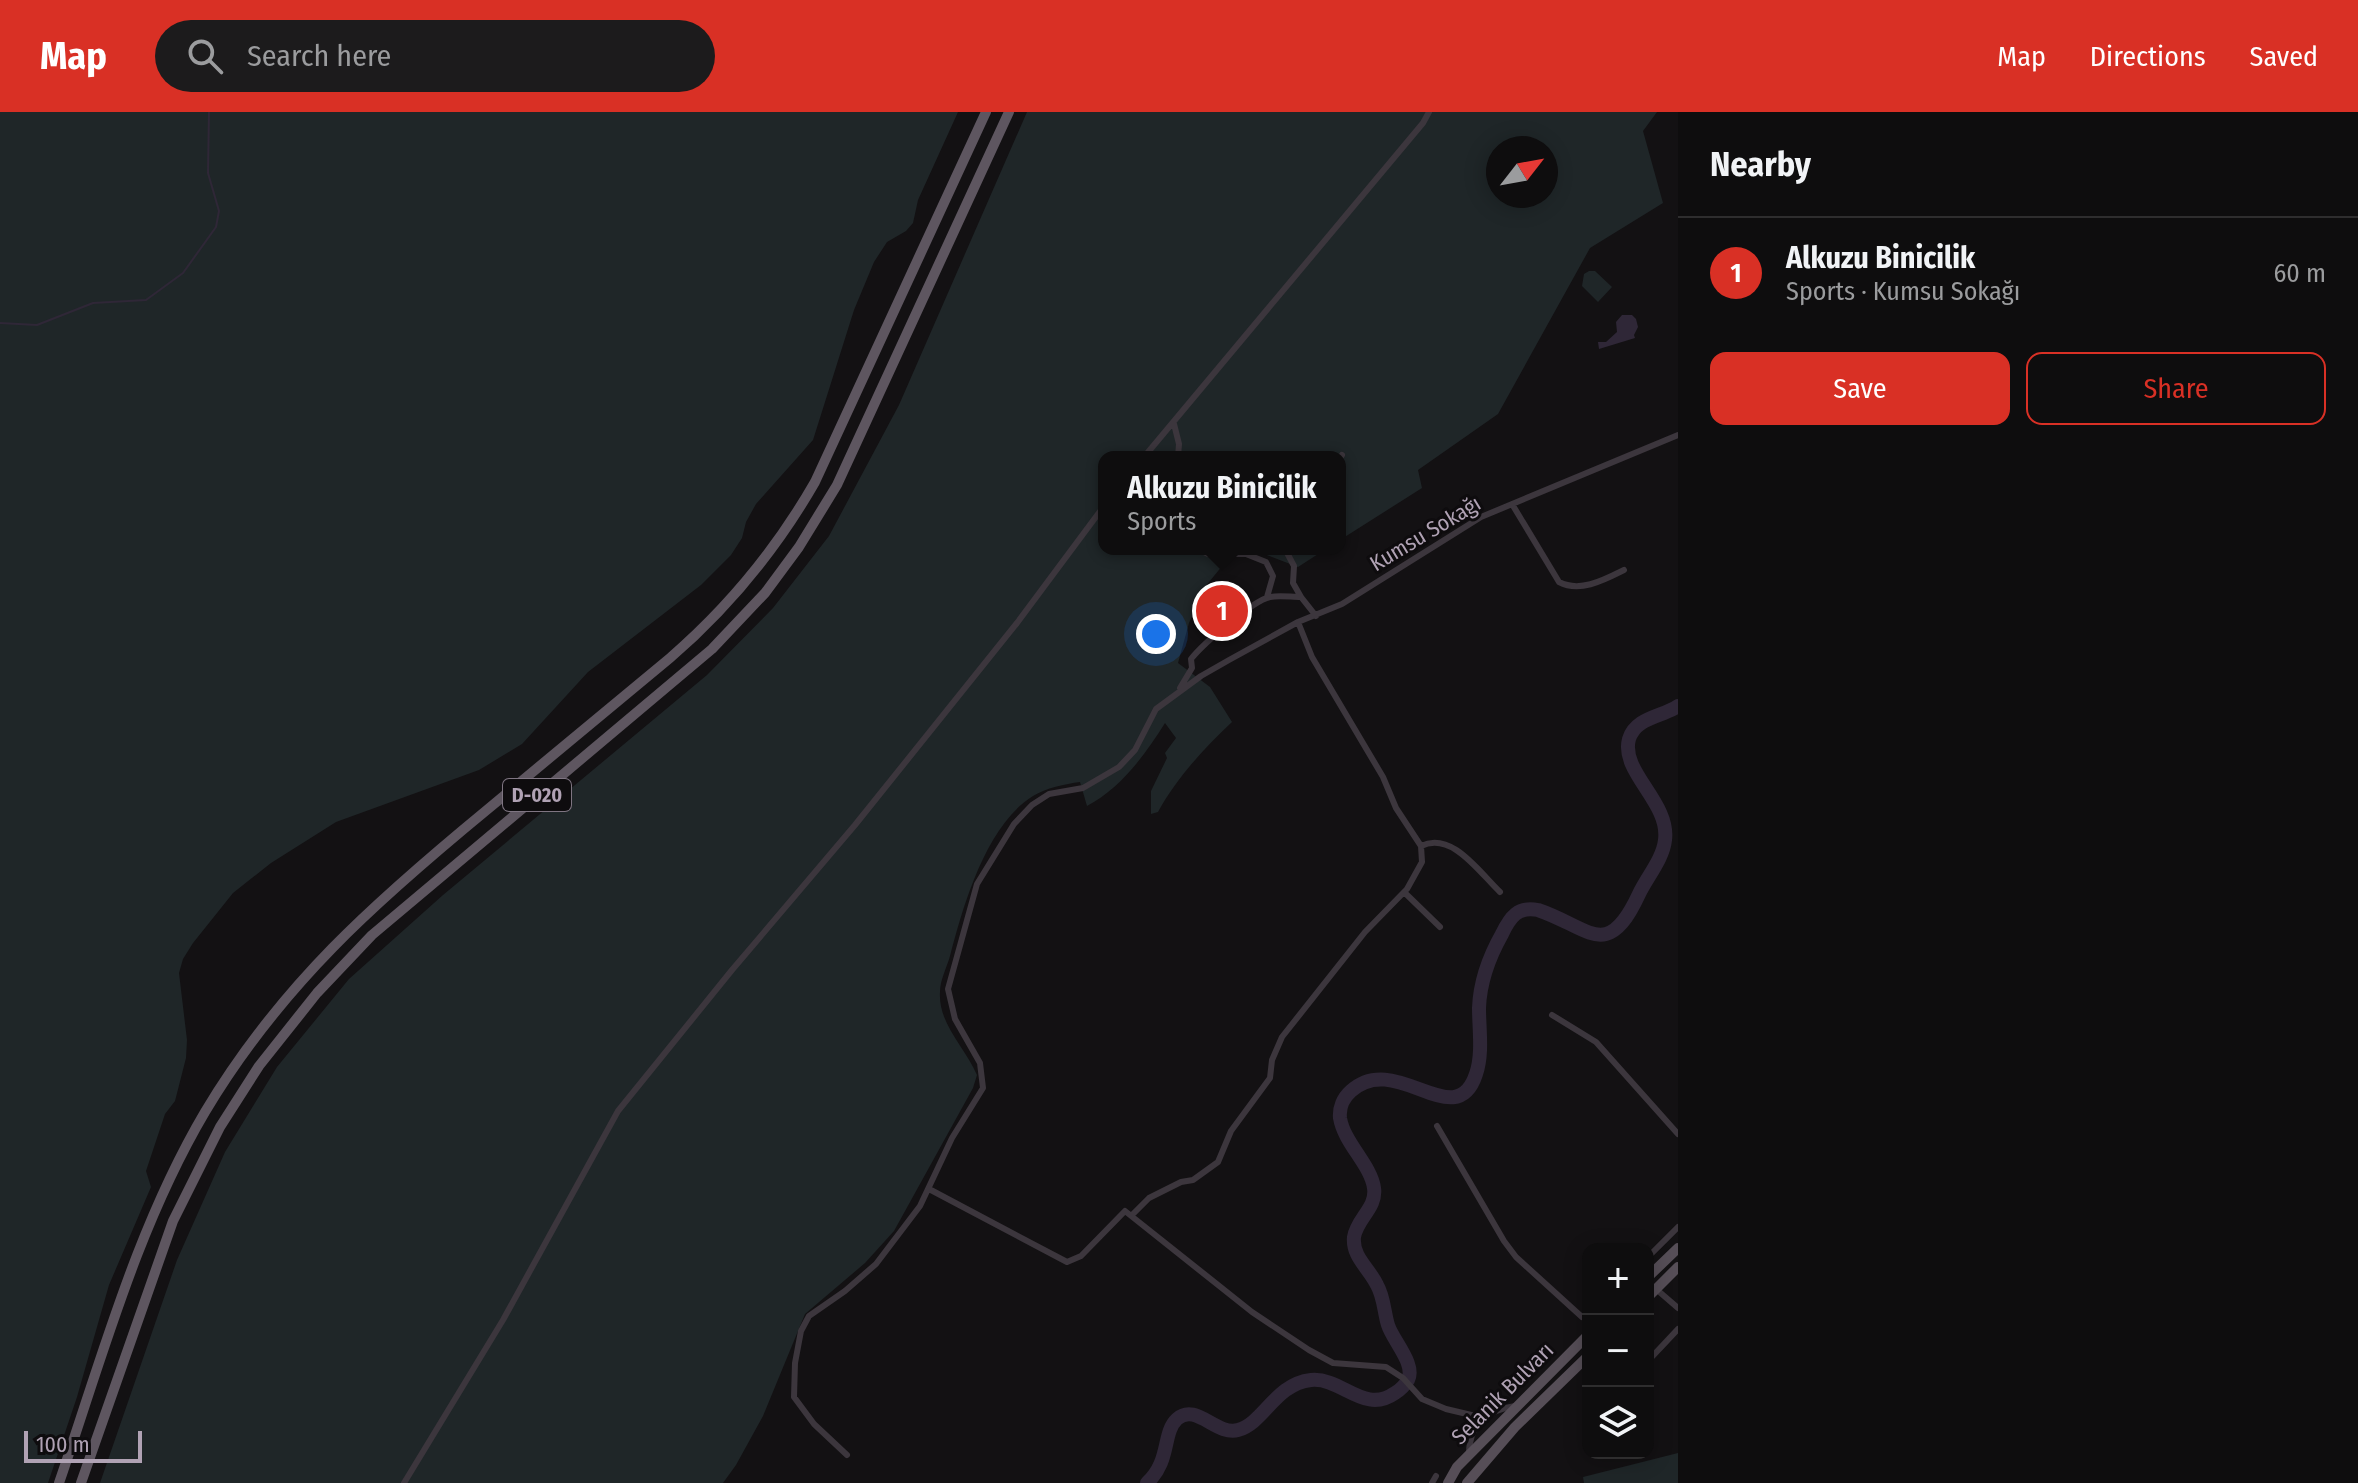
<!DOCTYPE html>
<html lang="en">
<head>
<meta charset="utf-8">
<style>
  body { margin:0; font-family:"Fira Sans Condensed",sans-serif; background:#1c1b1c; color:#f1f3f6 }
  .controls { position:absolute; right:24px; bottom:24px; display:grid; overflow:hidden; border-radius:16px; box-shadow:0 4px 20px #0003 }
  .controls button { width:72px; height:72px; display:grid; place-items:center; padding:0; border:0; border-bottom:2px solid #2e2d2e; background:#0e0d0e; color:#f1f3f6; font:40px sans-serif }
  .compass { position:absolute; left:1486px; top:24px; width:72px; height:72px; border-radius:50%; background:#0e0d0e; box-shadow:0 4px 20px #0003; rotate:59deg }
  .scale { position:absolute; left:24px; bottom:20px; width:118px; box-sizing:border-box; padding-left:8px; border:4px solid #b0a2b4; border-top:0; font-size:22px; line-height:28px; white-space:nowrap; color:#b0a2b4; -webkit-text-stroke:6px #0e0c0e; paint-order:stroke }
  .you { position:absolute; left:1156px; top:522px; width:28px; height:28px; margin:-20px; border:6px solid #fff; border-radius:50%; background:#1a73e8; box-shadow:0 0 0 12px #1a73e833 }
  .badge { display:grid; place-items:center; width:52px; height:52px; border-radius:50%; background:#d93025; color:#fff; font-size:26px; font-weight:700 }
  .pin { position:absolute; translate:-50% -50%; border:4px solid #fff; box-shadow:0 2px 8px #0006 }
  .popup { position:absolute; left:1098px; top:339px; width:248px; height:104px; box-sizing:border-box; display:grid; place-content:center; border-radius:16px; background:#0e0d0e; filter:drop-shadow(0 2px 6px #0005); font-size:26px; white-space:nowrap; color:#9b9c9e }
  .popup b { font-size:30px; color:#f1f3f6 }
  .popup::after { content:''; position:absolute; left:50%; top:100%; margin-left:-16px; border:16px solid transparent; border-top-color:#0e0d0e }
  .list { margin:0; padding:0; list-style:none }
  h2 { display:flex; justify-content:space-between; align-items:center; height:104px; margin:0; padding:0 32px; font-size:34px }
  h2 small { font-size:26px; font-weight:400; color:#9b9c9e }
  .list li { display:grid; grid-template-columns:52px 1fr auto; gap:24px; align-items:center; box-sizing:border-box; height:112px; padding:0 32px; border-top:2px solid #2e2d2e }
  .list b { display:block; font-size:30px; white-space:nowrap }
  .list p { margin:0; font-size:26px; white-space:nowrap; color:#9b9c9e }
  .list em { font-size:26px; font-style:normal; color:#9b9c9e }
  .actions { display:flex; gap:16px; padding:24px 32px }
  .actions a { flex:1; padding:18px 0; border:2px solid #d93025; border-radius:16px; text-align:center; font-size:28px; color:#d93025 }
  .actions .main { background:#d93025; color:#fff }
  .icon { flex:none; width:44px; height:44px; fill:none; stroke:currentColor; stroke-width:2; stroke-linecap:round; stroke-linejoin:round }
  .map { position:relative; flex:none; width:1678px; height:1371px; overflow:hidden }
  header { display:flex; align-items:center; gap:48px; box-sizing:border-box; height:112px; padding:0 40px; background:#d93025; color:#fff }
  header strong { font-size:38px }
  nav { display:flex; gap:44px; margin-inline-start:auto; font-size:28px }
  .search { width:560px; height:72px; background:#1c1b1c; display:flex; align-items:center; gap:20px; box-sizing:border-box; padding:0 28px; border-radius:44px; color:#9b9c9e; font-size:30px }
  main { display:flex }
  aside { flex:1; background:#0e0d0e }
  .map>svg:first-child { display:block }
</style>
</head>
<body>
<header>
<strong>Map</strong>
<div class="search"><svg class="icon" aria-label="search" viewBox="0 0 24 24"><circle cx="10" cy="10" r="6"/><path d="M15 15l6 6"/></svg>Search here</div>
<nav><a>Map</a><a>Directions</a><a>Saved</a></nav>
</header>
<main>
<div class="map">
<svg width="1678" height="1371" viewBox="0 0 1678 1371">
  <rect width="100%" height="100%" fill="#131113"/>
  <path fill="#1f2628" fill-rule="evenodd" d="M0 0H958L918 88 913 111 906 119 887 130 874 150 854 198 813 328 756 392 746 410 742 426 731 443 701 473 588 560 522 632 479 658 336 710 271 751 233 781 193 831 183 847 179 861 187 928 186 946 175 989 165 1002 146 1059 151 1075 109 1173 77 1285 48 1371H0Z
    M1027 0H1657L1643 19 1663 91 1590 136 1498 302 1418 358 1422 376 1340 428V345H1104V437H1236L1205 475 1189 511 1178 551 1210 575 1232 610C1204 636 1176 667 1158 700L1151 702V679L1167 646 1165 641 1176 626 1165 611C1145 643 1121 676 1087 694L1080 670C1065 672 1046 676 1033 684 986 713 963 794 950 844 947 855 940 868 940 880 938 912 965 935 977 963L973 976 894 1119 865 1151 805 1202 763 1304 736 1353 723 1371H100L177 1148 225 1040 277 955 349 867 443 783 707 563 773 496 829 424 899 293ZM1498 36H1546V84H1498Z
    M1589 159H1595L1612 175 1598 190 1582 174 1584 162Z
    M1251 437H1326L1298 455Z
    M1678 1341V1371H1584L1583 1365Z"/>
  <path fill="#2f2737" d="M1622 203H1632L1636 207 1638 215 1634 223 1635 226 1599 237 1598 230H1606L1617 220 1616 210Z"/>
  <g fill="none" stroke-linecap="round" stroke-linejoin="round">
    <path stroke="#2f2737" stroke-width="2" d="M0 211 37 213 93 191 146 188 183 161 216 115 219 99 208 61 209 0"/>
    <path stroke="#2f2737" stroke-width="14" d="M1147 1371C1171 1349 1162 1321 1177 1307 1196 1290 1216 1324 1238 1318 1264 1311 1275 1272 1311 1268 1342 1265 1364 1303 1395 1281 1400 1278 1405 1273 1408 1268 1416 1252 1393 1229 1388 1213 1384 1200 1384 1185 1377 1173 1369 1156 1352 1145 1354 1125 1357 1106 1377 1096 1374 1076 1371 1053 1344 1031 1340 1006 1339 996 1343 986 1351 979 1396 938 1456 1024 1476 962 1483 942 1479 917 1479 896 1480 869 1489 845 1502 822 1510 805 1518 794 1538 798 1589 815 1607 851 1639 782 1647 765 1663 747 1665 728 1670 690 1620 660 1629 627 1636 605 1662 605 1678 594"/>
    <path stroke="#3c363d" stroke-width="6" d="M1174 312 1179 332 1178 345
      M1144 345 1423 11 1429 0
      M1340 346 1342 343
      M1512 392 1559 470C1580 481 1604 468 1624 458
      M1198 437 1208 442H1246L1266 450 1273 464 1267 485
      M1285 437 1294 454 1293 471 1301 485
      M1180 576 1192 556 1191 547C1203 532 1252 489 1270 485 1279 483 1291 485 1301 485L1316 504
      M1421 734C1452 719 1479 760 1500 780
      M1404 780 1440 815
      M1552 903 1596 930 1678 1022
      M1437 1014 1504 1129 1516 1145 1582 1205 1588 1208
      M929 1077 1067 1150 1081 1144 1125 1099 1252 1200 1309 1238 1333 1251 1386 1255 1403 1266 1422 1287 1446 1297 1484 1306
      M1133 1102 1149 1086 1181 1070 1193 1068 1218 1050 1231 1019 1270 966 1272 948 1282 925 1365 820 1407 777 1422 750 1421 734 1396 696 1383 665 1312 545 1298 510
      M1648 1145 1678 1115
      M1656 1177 1678 1196
      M1648 1249 1678 1217
      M1469 1342C1469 1312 1488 1298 1515 1294
      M847 1343 814 1312 794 1285 795 1251 801 1219 809 1204 845 1179 876 1152 920 1094 952 1026 983 976 980 951 955 907 948 877 977 772 1014 712 1032 693 1049 682 1083 676 1119 655 1135 638 1156 597 1201 564 1229 548 1298 510 1342 492 1481 405 1678 323
      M404 1371 503 1208 618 999 732 858 855 713 1017 511 1104 394
      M1432 1371 1436 1364"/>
    <path stroke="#564e57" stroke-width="10" d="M1648 1165 1678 1136
      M1648 1185 1678 1155
      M1448 1371 1457 1355 1588 1223
      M1467 1371 1515 1315 1588 1244"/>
    <path stroke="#5e5660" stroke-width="10" d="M59 1371C102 1246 137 1115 205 1000 281 873 375 790 488 697 548 647 609 597 670 546 729 495 776 438 815 370L986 0
      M81 1371 173 1109 220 1015 259 954 317 881 372 823 712 537 765 481 799 435 837 373 1009 0"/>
  </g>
  <g text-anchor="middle" stroke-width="6" stroke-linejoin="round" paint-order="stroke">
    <rect fill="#0e0c0e" stroke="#7f7582" stroke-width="2" x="503" y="667" width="68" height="32" rx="6"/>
    <g font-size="20" font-weight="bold" fill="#b0a2b4">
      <text x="537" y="690">D-020</text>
    </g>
    <g font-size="22" fill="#b0a2b4" stroke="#0e0c0e">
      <text transform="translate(1425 421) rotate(-31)" y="8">Kumsu Sokağı</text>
      <text transform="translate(1502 1281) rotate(-45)" y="8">Selanik Bulvarı</text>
    </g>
  </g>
</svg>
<div class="controls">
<button>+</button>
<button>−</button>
<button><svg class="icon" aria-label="layers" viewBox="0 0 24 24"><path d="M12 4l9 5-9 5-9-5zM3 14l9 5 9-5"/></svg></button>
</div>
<svg class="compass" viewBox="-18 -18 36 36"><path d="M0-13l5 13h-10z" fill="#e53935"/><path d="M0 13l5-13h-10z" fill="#9b9c9e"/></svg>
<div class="scale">100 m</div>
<div class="you"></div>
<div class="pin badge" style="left:1222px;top:499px">1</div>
<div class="popup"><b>Alkuzu Binicilik</b>Sports</div>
</div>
<aside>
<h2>Nearby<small></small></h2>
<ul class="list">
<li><span class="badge">1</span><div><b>Alkuzu Binicilik</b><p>Sports · Kumsu Sokağı</p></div><em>60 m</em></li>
</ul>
<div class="actions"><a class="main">Save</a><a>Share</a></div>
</aside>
</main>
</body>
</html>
